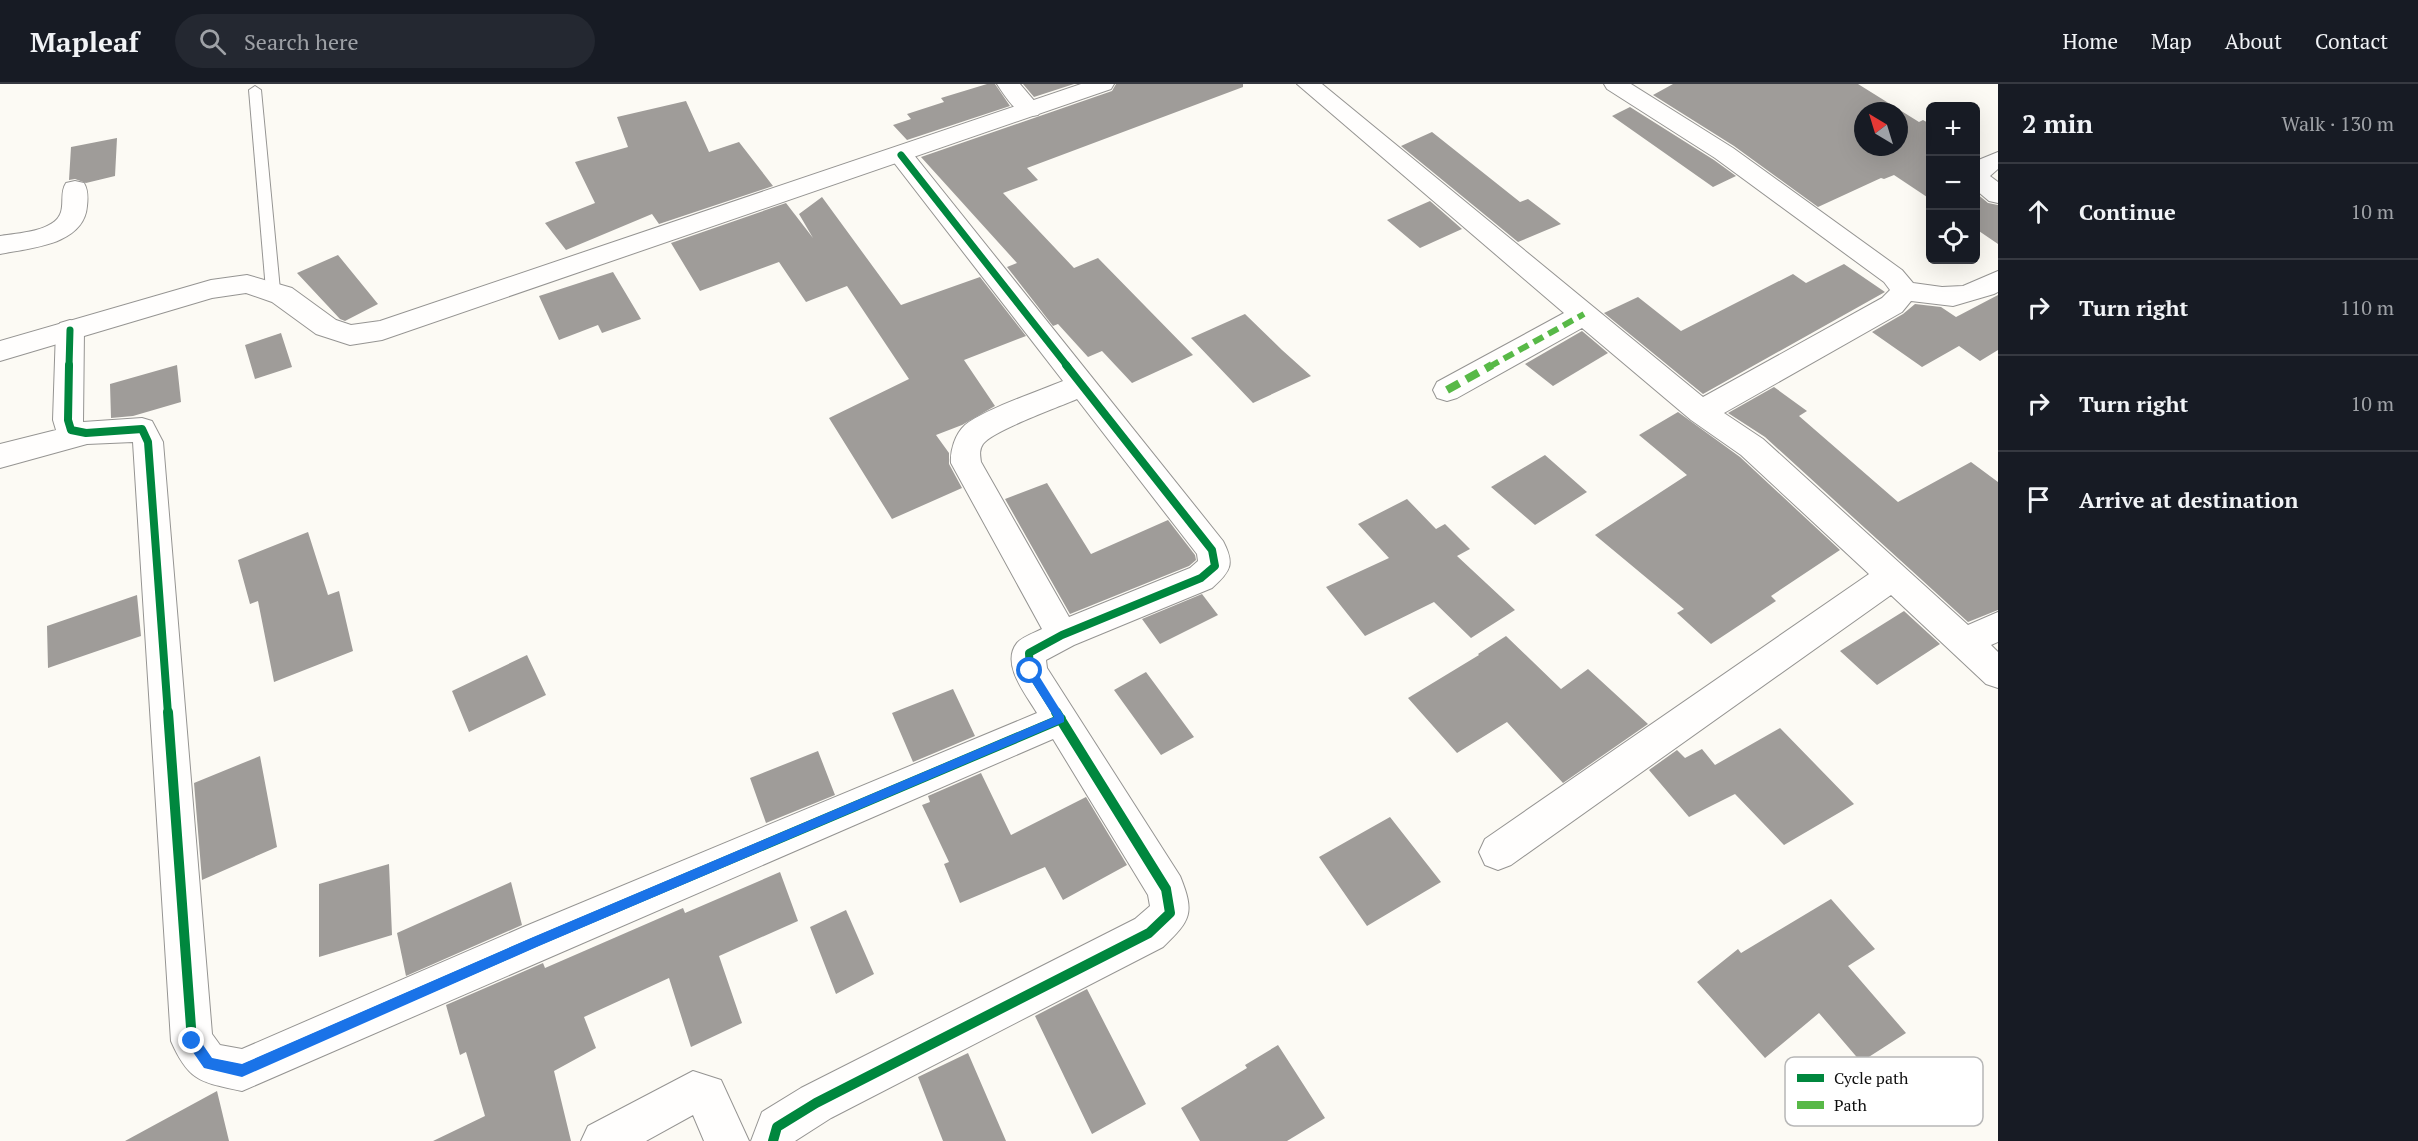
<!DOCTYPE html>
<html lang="en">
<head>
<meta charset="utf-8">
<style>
  body { margin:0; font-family:"PT Serif",serif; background:#242831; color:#f1f3f6 }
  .controls { position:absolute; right:18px; top:18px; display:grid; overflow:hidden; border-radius:9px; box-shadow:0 6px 24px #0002 }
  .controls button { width:54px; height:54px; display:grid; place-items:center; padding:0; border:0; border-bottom:2px solid #363941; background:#171b24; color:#f1f3f6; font:30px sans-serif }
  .compass { position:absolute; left:1854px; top:18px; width:54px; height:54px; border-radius:50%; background:#171b24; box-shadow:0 6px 24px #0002; rotate:322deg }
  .stop { position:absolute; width:18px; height:18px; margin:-14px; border:4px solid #1a73e8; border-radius:50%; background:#fff }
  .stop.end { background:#1a73e8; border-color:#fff; box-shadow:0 2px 6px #0008 }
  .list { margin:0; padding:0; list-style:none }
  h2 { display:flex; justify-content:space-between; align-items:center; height:78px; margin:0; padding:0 24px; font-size:26px }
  h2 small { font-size:20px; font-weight:400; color:#9ea1a6 }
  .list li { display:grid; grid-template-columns:39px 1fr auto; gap:18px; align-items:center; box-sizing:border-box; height:96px; padding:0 24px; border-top:2px solid #363941 }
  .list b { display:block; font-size:22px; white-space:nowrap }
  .list em { font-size:20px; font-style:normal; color:#9ea1a6 }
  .icon { flex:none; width:33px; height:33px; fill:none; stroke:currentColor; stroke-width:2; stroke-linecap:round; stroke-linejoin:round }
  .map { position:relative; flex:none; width:1998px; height:1057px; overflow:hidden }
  header { display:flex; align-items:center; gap:36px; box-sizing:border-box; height:84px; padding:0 30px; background:#171b24; border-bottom:2px solid #363941 }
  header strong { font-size:28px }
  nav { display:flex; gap:33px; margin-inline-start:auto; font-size:21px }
  .search { width:420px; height:54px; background:#242831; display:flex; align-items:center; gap:15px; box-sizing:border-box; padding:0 21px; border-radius:33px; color:#9ea1a6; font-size:22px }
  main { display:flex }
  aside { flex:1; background:#171b24 }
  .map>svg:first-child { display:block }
</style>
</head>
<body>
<header>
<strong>Mapleaf</strong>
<div class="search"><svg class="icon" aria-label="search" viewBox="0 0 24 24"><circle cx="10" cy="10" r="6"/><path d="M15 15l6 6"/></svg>Search here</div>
<nav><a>Home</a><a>Map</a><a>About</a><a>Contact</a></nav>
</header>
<main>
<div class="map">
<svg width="1998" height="1057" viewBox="0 0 1998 1057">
  <rect width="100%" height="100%" fill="#fcfaf4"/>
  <path fill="#9f9c99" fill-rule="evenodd" d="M987 0H995L1010 22 907 56 893 41 911 35 907 30 944 18 941 14Z
    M1023 0H1074L1034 13Z
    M1116 0H1243V3L1027 84 1038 96 1003 109 1074 184 1098 174 1193 271 1132 299 1102 267 1088 273 1058 240 1053 242 1007 183 1017 179 921 73 1112 7Z
    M1673 0H1858L1919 38 1923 36 1930 40V115L1894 91 1884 95 1881 94 1818 123 1734 62 1653 11ZM1863 27H1899V63H1863Z
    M686 17 709 68 739 58 773 102 659 140 652 130 566 166 545 139 595 119 575 78 628 63 617 33Z
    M1630 23 1714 76 1736 92 1713 103 1612 32Z
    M1432 48 1520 118 1528 115 1561 140 1518 158 1401 62Z
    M117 54 115 92 86 99 75 95 69 96 71 63Z
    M1976 109 1988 119 1998 121V160L1976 145Z
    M822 113 901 221 980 193 1026 252 964 276 995 322 962 341 936 351 949 369V380L962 404 892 435 829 334 909 295 847 202 806 218 779 178 700 207 671 159 786 119 813 154 799 130Z
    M1430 117 1462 145 1420 164 1387 136Z
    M338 171 378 220 345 237 340 235 297 189Z
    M1844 180 1885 208 1703 310 1604 229 1638 213 1681 247 1793 190 1806 199Z
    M613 188 641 235 602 249 598 241 559 256 539 212Z
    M1998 211V266L1980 277 1959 262 1922 283 1872 248 1903 230 1915 220 1941 223 1956 233Z
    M1245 230 1282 266 1311 292 1253 319 1191 254Z
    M1582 247 1608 269 1553 302 1525 280Z
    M281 249 292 283 255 295 245 261Z
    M177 281 181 318 133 332 111 334 110 300Z
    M1774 303 1807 327 1799 332 1898 418 1971 378 1998 398V526L1968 538 1765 353 1728 329Z
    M1678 328 1740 373 1840 466 1771 512 1776 517 1711 560 1677 529 1684 525 1595 451 1687 391 1639 351Z
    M1545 371 1587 408 1535 441 1491 403Z
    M1047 399 1091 470 1168 436 1195 471 1196 476 1189 482 1070 530 1005 415Z
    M1407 415 1436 445 1445 440 1470 465 1457 472 1515 526 1471 554 1434 518 1365 552 1326 503 1389 474 1358 440Z
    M308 448 328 511 339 507 353 567 274 598 258 517 250 520 238 476Z
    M1202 510 1218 531 1160 560 1142 535Z
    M137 511 141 552 48 584 47 542Z
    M1904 527 1940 560 1877 601 1840 567Z
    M1506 552 1561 605 1588 585 1648 640 1563 699 1507 638 1457 669 1408 614 1479 571 1478 570Z
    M527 571 546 611 469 648 452 607Z
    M1146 588 1194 653 1161 671 1114 606Z
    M953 605 975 652 913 678 892 629Z
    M1780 644 1854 720 1784 761 1735 710 1689 733 1649 686 1677 666 1685 674 1702 665 1715 681Z
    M818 667 835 711 766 739 750 694Z
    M260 672 277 763 202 796 194 699Z
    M981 689 1011 751 1086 713 1127 781 1063 816 1045 783 960 819 944 780 949 778 922 721 930 718 928 712Z
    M1390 733 1441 798 1367 842 1319 773Z
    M389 780 392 851 319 873V800Z
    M780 788 798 837 719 872 742 939 691 963 669 894 584 933 596 964 554 987 571 1057H433L485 1032 466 968 460 971 446 921 543 879 545 884 683 824 685 829Z
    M511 798 522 841 406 892 397 849Z
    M1831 815 1875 865 1848 882 1906 949 1861 978 1819 929 1765 974 1697 898 1738 865 1741 869Z
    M846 826 874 890 836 910 810 843Z
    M1087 905 1146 1020 1092 1050 1035 932Z
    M1278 961 1325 1034 1287 1057H1200L1181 1024 1247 984 1245 981Z
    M968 969 1006 1057H943L918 993Z
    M217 1007 229 1057H125Z"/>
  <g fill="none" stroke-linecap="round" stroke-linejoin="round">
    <g stroke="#959492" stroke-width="2">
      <path id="service" d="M255 2 261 6 280 206 273 211 266 206 249 6Z"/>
    </g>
    <g stroke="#959492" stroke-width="2">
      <path id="minor" d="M997 0H1020L1042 26 1038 31C1019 36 1007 15 997 0Z
        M1297 0H1322L1703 313 1882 214 1890 206 1884 198 1715 74 1607 5 1604 0H1631L1733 64 1902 186 1913 199 1942 203 1963 202 1998 187V208L1994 210 1953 222 1911 217 1902 228 1724 329 1763 355 1968 541 1998 528V558L1991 561 1998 568V604L1986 600 1891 511 1511 781 1498 786 1485 781 1479 768 1485 755 1869 490 1741 371 1691 336 1582 244 1457 314 1447 317 1437 314 1433 306 1437 298 1564 229Z
        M901 63 910 66 1223 457C1235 480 1231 487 1212 504L1074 561 1046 576 1047 584 1180 792C1195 829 1191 836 1163 863L831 1034 795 1057H751L762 1028 801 1004 1135 835 1150 822 1148 811 1053 655 242 1007C201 998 189 998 171 957L133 358 87 360 0 384V360L56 346 53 336 56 246 60 239 70 236 80 239 84 246 83 338 142 334 152 337 163 358 212 950 220 961 242 965 521 844 1037 629C1027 612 1000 580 1017 559 1022 553 1034 549 1042 545L951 379C950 367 955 350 965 341 983 326 1039 307 1063 297L892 76 889 71 892 66ZM1077 315 1197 470 1198 477 1190 484 1069 533 981 378C980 371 979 366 983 360 992 347 1059 323 1077 315Z
        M1998 68V85L1990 92 1998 98V119L1989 117 1976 106V77Z
        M75 97 84 99C88 106 88 113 87 122 84 161 30 164 0 170V152C17 149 55 148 61 128 64 118 60 108 66 99Z
        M693 987 721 996 749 1057H704L693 1031 646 1057H581L588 1042Z"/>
    </g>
    <g stroke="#959492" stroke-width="2">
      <path id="tertiary" d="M1081 0H1114L1111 5 382 256 350 261 316 250 272 218 246 209 212 214 0 277V257L211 196 247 191 292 204 336 236 351 241 380 237Z"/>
    </g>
    <use href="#service" fill="#fffefd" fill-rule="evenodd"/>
    <use href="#minor" fill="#fffefd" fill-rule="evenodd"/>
    <use href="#tertiary" fill="#fffefd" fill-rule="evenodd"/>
    <path stroke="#58b947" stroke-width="6" stroke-dasharray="11 6" stroke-linecap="butt" d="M1489 283 1584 230"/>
    <path stroke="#58b947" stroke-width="8" stroke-dasharray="14 8" stroke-linecap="butt" d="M1447 306 1492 281"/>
    <g stroke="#fff" stroke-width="10">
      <path id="cycleway-far2" d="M901 71 1068 283
        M69 283 70 246"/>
    </g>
    <g stroke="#fff" stroke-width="12">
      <path id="cycleway-far1" d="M69 281 68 336 71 346 86 349 142 345 148 358 168 630
        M1057 630 1030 587 1029 569 1062 551 1201 494 1215 482 1212 466 1066 281"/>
    </g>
    <g stroke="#fff" stroke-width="14">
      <path id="cycleway" d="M168 628 192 957 208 979 242 986 535 858 1061 635
        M773 1057 777 1043 816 1019 1149 849 1170 829 1166 805 1056 628"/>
    </g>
    <use href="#cycleway-far2" stroke="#00873e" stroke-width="7"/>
    <use href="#cycleway-far1" stroke="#00873e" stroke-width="8"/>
    <use href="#cycleway" stroke="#00873e" stroke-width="10"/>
  </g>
  <path fill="#1a73e8" d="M1030 583 1034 584 1064 632V638L539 862 242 993 204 984 188 961V952L192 951 197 952 212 974 242 980 531 854 1054 633 1025 587Z"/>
  <rect x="1785" y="973" width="198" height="69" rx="9" fill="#fff" stroke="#b7b7b7" stroke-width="1.5"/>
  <rect x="1797" y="990" width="27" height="8" fill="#00873e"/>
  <rect x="1797" y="1017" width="27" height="8" fill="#58b947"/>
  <g font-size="16" fill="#0e0e0e">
    <text x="1834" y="1000">Cycle path</text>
    <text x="1834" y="1027">Path</text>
  </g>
</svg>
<div class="controls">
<button>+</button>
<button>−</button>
<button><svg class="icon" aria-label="locate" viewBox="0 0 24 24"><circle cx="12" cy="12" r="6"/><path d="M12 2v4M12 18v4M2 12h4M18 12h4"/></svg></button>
</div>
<svg class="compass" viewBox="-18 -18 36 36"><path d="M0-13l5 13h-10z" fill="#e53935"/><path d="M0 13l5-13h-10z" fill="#9ea1a6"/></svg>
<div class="stop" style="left:1030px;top:587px"></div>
<div class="stop end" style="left:192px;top:957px"></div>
</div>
<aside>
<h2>2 min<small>Walk · 130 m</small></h2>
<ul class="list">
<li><svg class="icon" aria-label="ahead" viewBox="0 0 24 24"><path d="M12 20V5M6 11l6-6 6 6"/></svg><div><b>Continue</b></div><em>10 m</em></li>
<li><svg class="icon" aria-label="right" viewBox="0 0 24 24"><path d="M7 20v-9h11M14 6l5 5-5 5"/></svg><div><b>Turn right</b></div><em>110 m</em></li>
<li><svg class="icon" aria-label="right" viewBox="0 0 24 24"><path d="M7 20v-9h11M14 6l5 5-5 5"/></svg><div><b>Turn right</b></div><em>10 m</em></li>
<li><svg class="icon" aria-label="arrive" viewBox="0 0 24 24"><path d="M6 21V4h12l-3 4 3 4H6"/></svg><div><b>Arrive at destination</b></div></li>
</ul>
</aside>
</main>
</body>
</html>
